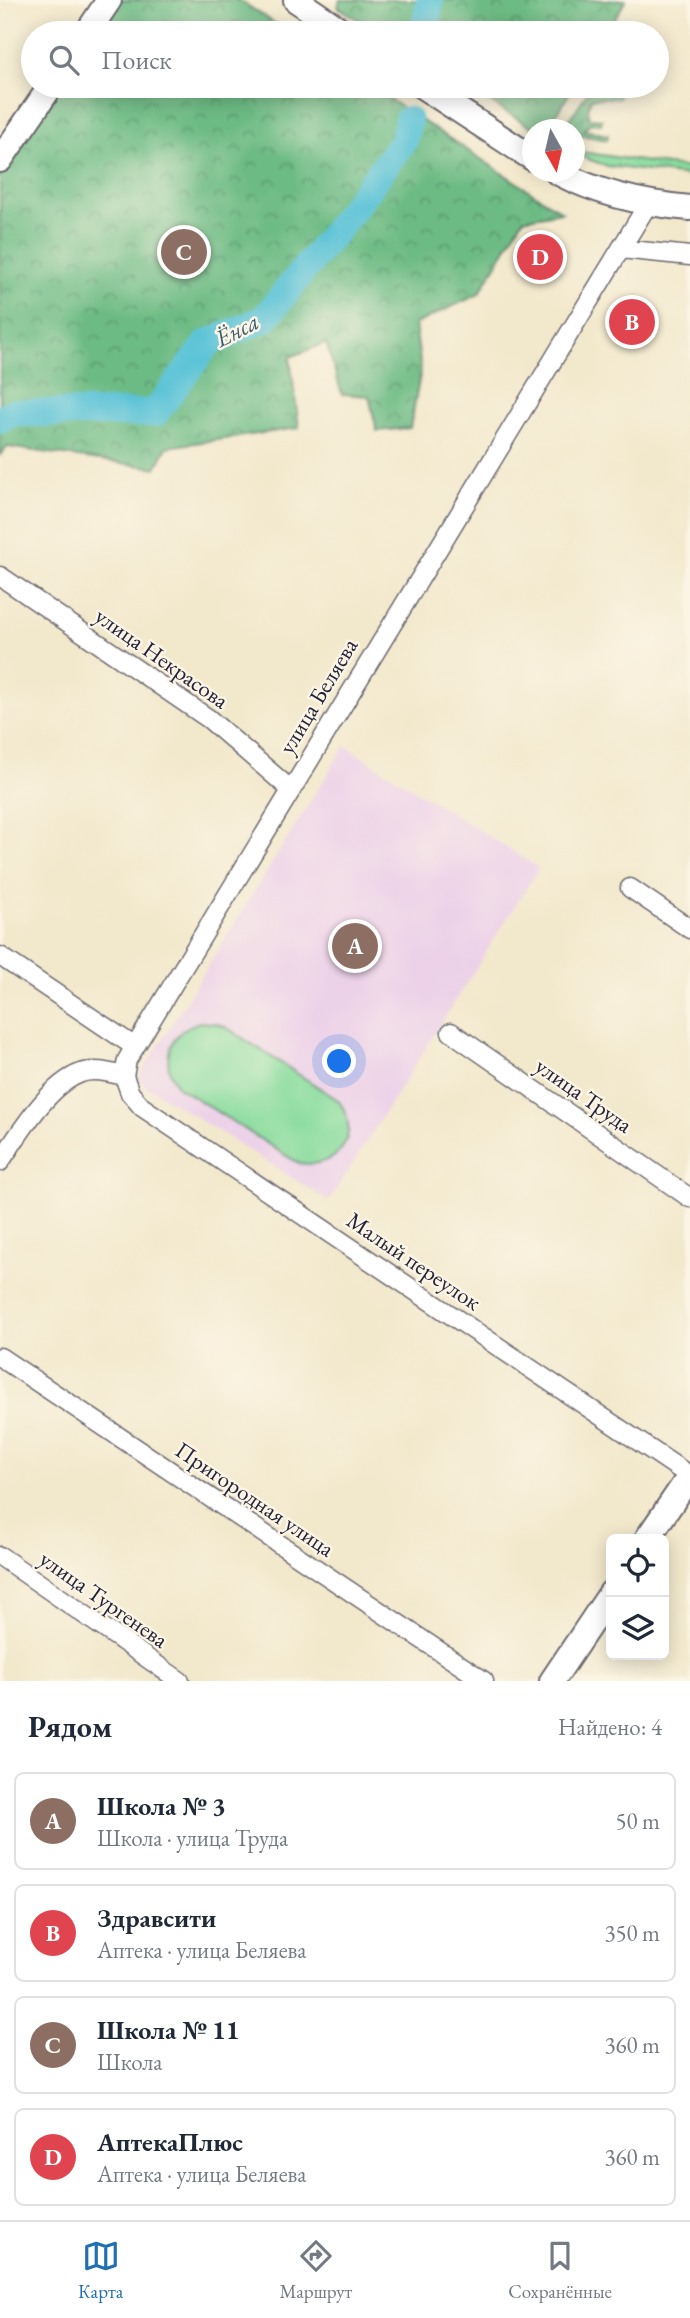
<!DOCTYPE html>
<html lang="ru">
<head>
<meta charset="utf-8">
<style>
  body { margin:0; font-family:"EB Garamond",serif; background:#f6f6f7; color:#1f2937 }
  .controls { position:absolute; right:21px; bottom:21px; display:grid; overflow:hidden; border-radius:10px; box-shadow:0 4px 18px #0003 }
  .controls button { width:63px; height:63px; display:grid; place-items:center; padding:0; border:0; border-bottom:2px solid #e0e1e3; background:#fff; color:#1f2937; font:35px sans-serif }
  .compass { position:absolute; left:522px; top:119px; width:63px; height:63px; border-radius:50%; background:#fff; box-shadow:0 4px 18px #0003; rotate:172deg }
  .you { position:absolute; left:340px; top:1062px; width:24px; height:24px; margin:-18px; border:5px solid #fff; border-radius:50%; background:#1a73e8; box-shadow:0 0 0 10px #1a73e833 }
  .badge { display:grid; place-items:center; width:46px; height:46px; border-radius:50%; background:#1f6fb2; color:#fff; font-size:23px; font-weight:700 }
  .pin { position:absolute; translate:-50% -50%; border:4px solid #fff; box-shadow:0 2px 7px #0006 }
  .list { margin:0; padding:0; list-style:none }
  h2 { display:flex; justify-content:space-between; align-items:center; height:91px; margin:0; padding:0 28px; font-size:30px }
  h2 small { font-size:23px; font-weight:400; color:#747a83 }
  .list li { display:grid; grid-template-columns:46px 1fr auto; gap:21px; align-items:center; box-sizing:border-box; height:98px; margin:0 14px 14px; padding:0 14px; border:2px solid #e0e1e3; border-radius:10px }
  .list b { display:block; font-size:26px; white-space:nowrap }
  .list p { margin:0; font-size:23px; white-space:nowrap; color:#747a83 }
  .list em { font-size:23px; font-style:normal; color:#747a83 }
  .icon { flex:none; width:38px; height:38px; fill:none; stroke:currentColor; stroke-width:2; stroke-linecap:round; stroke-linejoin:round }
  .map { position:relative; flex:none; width:690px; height:1681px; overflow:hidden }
  .search { position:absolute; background:#fff; box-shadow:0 4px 18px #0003; left:21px; right:21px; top:21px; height:77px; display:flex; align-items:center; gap:18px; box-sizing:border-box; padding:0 24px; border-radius:38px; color:#747a83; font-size:26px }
  .sheet { height:539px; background:#fff }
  nav { display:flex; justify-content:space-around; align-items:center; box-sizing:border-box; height:98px; border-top:2px solid #e0e1e3; background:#fff; font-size:19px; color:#747a83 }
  nav a { display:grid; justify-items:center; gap:4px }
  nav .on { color:#1f6fb2 }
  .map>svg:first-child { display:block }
</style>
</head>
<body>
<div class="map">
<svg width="690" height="1681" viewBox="0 0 690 1681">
  <defs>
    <pattern id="grass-tufts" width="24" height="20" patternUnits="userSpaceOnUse" patternTransform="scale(1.75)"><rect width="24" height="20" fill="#87db9d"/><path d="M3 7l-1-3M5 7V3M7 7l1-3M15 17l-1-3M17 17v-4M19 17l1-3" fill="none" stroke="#74bc88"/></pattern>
    <pattern id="forest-crowns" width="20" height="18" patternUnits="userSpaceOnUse" patternTransform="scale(1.75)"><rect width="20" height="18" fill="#6dbb84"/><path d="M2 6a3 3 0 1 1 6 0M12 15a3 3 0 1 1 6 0" fill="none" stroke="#59986d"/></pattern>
  </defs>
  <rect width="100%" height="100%" fill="#fcf5e5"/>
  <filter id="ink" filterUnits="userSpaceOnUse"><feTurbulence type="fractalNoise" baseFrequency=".0143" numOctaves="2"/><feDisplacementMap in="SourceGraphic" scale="14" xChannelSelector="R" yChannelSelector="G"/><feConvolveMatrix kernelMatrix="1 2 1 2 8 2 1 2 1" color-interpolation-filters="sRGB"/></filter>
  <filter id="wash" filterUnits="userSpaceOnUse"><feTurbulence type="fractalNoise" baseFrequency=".00686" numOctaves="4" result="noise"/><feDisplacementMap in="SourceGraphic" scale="28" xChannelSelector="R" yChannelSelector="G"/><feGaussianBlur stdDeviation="1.57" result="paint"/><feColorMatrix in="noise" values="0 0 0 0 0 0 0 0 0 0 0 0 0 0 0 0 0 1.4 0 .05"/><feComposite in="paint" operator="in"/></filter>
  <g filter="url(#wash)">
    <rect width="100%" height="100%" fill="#f2e8cc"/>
    <path fill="#ecd1e9" d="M345 746 539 868 329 1201 137 1080Z"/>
    <path fill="url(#grass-tufts)" stroke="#547e6c" stroke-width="2" d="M581 152 689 168 688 176 607 166 580 156Z"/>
    <path fill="url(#forest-crowns)" stroke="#486e60" stroke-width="2" d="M109 0H239L290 33H87Z
      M340 0H626L606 33H380L338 7Z
      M51 86H369L562 212 523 219 479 294 415 324 421 370 410 428 377 431 369 396 342 394 326 343 290 357 299 428 167 447 156 468 7 447 0 455V160Z
      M464 86H574L547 130 534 129Z
      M600 86 619 94V98H591L588 110 589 118 602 119 601 124 590 123 584 130 608 135 607 140 575 134 574 130 563 129 591 87Z"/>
    <path fill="#87db9d" stroke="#547e6c" stroke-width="2" d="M200 1022 218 1024 227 1028 338 1100C363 1133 339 1171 298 1163L178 1087C159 1061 169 1031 200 1022Z"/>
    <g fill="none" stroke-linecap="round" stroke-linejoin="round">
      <path stroke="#5ac3d7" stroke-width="28" d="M424 33 430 0
        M0 420 11 413H155L208 343 264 319 341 224 404 140 408 120"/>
    </g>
  </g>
  <g filter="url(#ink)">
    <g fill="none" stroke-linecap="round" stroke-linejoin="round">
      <g stroke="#6b676e" stroke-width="21">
        <path id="street" d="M621 249 690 256
          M0 576 209 719 290 789
          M630 888 690 929
          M0 956 135 1047
          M451 1032 690 1198
          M124 1076 130 1093 142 1107 690 1476
          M0 1162C19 1134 49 1084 81 1073 94 1068 111 1073 124 1076L127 1060 648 204
          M0 1357 484 1681
          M0 1556 180 1681"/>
      </g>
      <g stroke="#6b676e" stroke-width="28">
        <path id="secondary" d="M296 0 345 33
          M87 33 109 0
          M422 86 532 158
          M0 160 51 86
          M557 172C599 194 643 204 690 208
          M647 1539 690 1476
          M552 1681 611 1593"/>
      </g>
      <use href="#street" stroke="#fff" stroke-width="18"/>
      <use href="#secondary" stroke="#fff" stroke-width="24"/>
    </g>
  </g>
  <g text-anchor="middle" stroke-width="5" stroke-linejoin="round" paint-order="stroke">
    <g font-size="23" fill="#22223b" stroke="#fcf5e5">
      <text transform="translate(162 658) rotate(35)" y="8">улица Некрасова</text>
      <text transform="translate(318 696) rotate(-59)" y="8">улица Беляева</text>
      <text transform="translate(584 1095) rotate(35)" y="8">улица Труда</text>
      <text transform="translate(414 1261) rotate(34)" y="8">Малый переулок</text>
      <text transform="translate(255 1499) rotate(34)" y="8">Пригородная улица</text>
      <text transform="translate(104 1599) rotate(35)" y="8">улица Тургенева</text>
    </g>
    <g font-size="24" font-style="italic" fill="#365a72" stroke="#fcf5e5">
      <text transform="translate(237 330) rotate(-27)" y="8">Ёнса</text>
    </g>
  </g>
</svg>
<div class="controls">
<button><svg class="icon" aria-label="locate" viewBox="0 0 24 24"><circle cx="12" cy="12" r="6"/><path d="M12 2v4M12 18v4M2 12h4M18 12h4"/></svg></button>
<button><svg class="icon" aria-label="layers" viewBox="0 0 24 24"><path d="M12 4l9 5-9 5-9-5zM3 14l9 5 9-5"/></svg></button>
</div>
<svg class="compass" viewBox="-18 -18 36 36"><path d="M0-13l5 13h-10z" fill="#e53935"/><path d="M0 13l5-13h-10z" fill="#747a83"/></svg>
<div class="you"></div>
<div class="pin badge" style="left:355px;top:946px;background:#8d6e63">A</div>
<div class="pin badge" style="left:632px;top:322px;background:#e0444e">B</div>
<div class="pin badge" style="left:184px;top:252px;background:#8d6e63">C</div>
<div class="pin badge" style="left:540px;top:257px;background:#e0444e">D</div>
<div class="search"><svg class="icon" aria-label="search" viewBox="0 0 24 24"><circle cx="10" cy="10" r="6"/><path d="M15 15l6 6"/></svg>Поиск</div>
</div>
<section class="sheet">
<h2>Рядом<small>Найдено: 4</small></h2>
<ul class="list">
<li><span class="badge" style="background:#8d6e63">A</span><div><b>Школа № 3</b><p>Школа · улица Труда</p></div><em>50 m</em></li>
<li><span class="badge" style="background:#e0444e">B</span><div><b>Здравсити</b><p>Аптека · улица Беляева</p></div><em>350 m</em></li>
<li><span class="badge" style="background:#8d6e63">C</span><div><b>Школа № 11</b><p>Школа</p></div><em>360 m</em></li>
<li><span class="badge" style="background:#e0444e">D</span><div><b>АптекаПлюс</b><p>Аптека · улица Беляева</p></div><em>360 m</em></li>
</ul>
</section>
<nav>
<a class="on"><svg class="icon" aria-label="map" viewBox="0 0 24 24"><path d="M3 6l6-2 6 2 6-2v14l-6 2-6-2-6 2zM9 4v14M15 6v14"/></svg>Карта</a>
<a><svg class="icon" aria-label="directions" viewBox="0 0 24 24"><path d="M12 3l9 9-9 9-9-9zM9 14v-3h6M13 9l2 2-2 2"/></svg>Маршрут</a>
<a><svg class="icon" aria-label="saved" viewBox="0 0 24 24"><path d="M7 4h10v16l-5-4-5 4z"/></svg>Сохранённые</a>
</nav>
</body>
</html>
